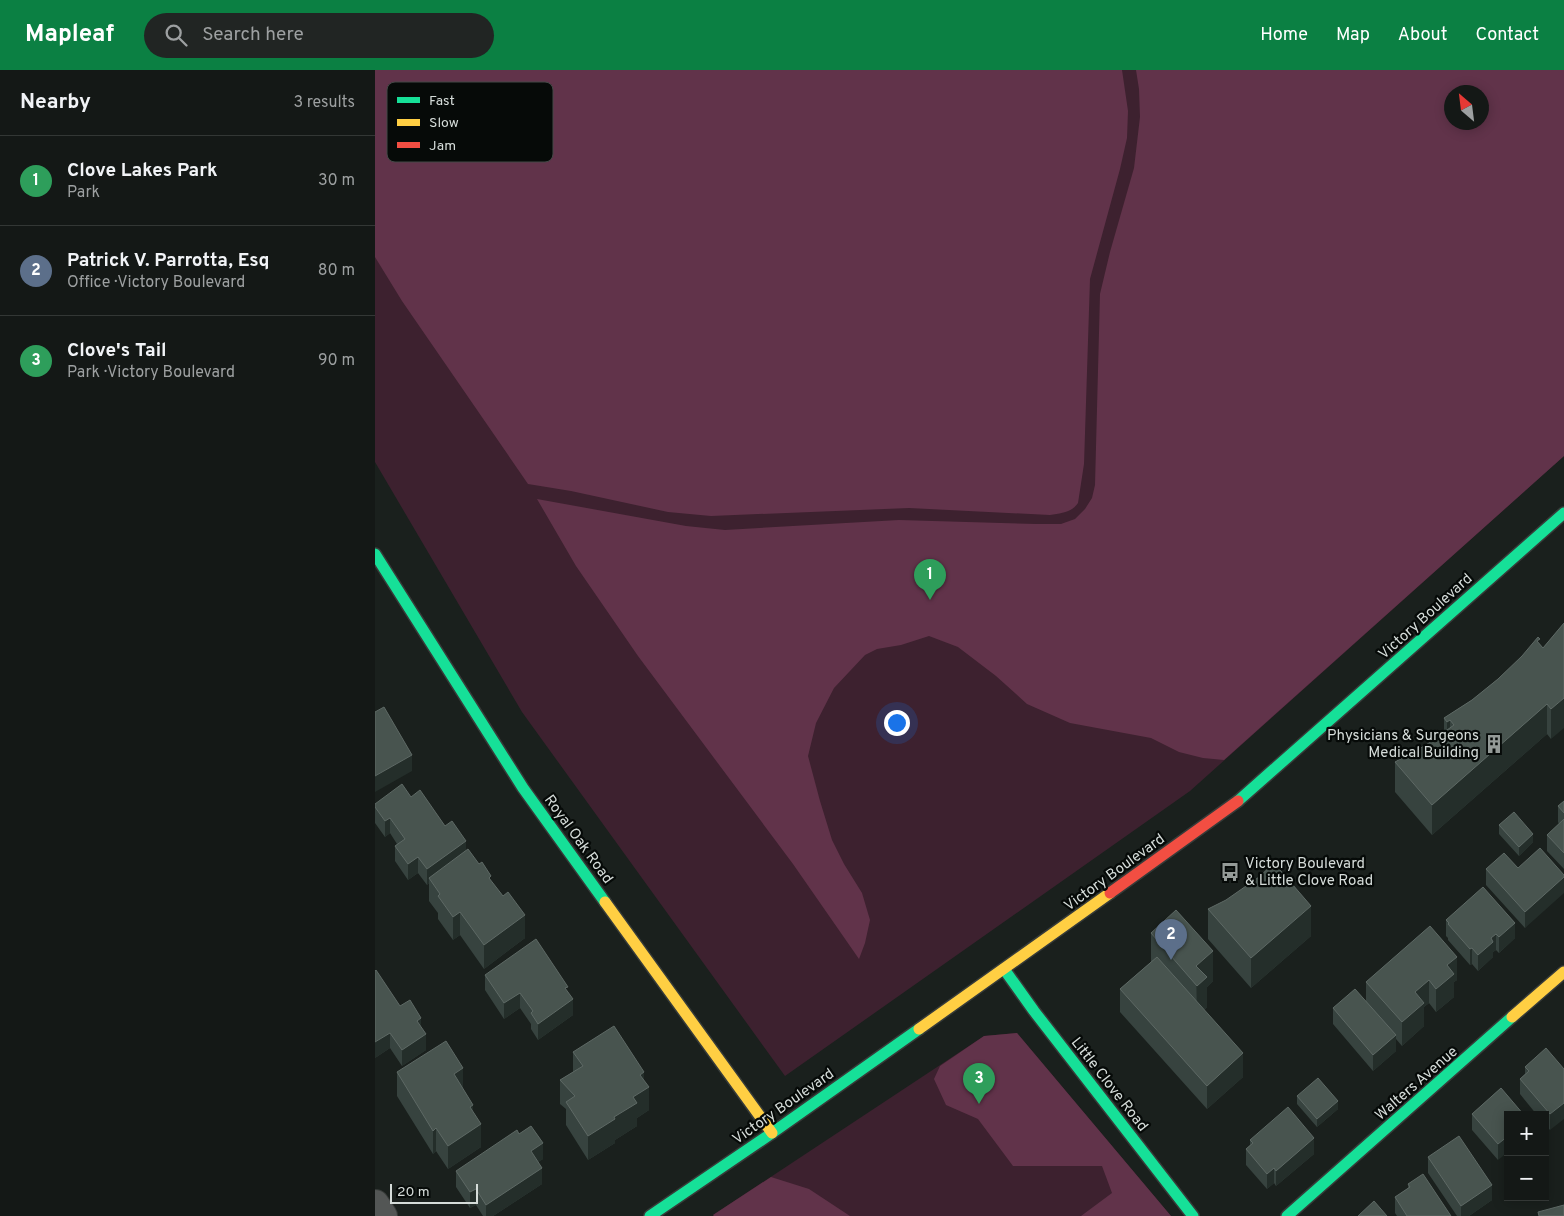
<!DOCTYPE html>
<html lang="en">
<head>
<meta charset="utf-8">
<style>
  body { margin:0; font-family:Overpass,sans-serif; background:#212523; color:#f1f3f6 }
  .controls { position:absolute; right:15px; bottom:15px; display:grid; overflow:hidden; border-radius:0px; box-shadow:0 2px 12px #0003 }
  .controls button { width:45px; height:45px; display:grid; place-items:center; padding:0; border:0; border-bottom:1px solid #333735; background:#141816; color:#f1f3f6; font:25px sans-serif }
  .compass { position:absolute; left:1069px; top:15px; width:45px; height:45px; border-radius:50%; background:#141816; box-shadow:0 2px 12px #0003; rotate:332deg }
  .scale { position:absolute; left:15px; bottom:12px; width:88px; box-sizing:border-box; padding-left:5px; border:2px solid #d5dcd9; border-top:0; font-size:14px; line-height:18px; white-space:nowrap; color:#d5dcd9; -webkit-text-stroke:4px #060a08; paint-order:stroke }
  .you { position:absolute; left:521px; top:652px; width:18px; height:18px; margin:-12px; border:4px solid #fff; border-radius:50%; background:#1a73e8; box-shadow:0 0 0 8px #1a73e833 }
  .badge { display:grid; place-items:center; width:32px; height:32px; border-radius:50%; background:#0b8043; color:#fff; font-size:16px; font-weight:700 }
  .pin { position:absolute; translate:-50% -41px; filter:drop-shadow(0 1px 2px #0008) }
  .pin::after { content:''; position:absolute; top:26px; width:18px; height:15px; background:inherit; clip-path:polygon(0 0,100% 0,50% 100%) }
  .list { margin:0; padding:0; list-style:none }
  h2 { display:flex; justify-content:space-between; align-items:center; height:65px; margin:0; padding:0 20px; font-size:21px }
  h2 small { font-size:16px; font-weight:400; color:#9da0a1 }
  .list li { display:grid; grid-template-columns:32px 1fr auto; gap:15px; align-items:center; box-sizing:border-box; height:90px; padding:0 20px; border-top:1px solid #333735 }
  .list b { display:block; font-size:19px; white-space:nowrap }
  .list p { margin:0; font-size:16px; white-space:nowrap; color:#9da0a1 }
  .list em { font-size:16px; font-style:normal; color:#9da0a1 }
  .icon { flex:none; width:28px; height:28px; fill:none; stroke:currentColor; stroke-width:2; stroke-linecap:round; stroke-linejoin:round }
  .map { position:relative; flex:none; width:1189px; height:1146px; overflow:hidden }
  header { display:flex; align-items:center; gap:30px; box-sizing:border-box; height:70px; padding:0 25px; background:#0b8043; color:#fff }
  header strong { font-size:24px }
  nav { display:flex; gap:28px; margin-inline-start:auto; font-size:18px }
  .search { width:350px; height:45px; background:#212523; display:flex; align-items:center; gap:12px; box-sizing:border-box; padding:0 18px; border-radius:28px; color:#9da0a1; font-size:19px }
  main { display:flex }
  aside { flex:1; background:#141816 }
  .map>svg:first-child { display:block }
</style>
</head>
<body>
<header>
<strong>Mapleaf</strong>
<div class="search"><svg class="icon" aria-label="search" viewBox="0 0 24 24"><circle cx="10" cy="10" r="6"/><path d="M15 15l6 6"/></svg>Search here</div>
<nav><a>Home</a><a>Map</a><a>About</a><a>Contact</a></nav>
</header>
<main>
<aside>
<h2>Nearby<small>3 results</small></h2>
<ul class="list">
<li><span class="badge" style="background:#2e9e5b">1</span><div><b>Clove Lakes Park</b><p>Park</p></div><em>30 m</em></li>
<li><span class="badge" style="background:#5c6f8a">2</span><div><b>Patrick V. Parrotta, Esq</b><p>Office · Victory Boulevard</p></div><em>80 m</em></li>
<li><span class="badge" style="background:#2e9e5b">3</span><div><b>Clove's Tail</b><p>Park · Victory Boulevard</p></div><em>90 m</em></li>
</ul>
</aside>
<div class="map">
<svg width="1189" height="1146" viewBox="0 0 1189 1146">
  <rect width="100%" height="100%" fill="#1a201d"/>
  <path fill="#3d212f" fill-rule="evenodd" d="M0 0H1189V386L815 721 410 1006 147 642 0 392ZM1076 22H1106V52H1076Z
    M642 963 796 1146H339L338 1145 609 966Z"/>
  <path fill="#61334a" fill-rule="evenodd" d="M0 0H747L753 41 752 68 745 99 715 209 709 394 703 433C696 443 686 443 675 445L534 438 336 446 293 442 196 421 153 414 27 231 0 187Z
    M761 0H1189V386L849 690 828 688 804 682 776 668 695 653 652 634 621 606 583 577 554 566 526 575 502 579 490 585 459 618 441 653 433 686 445 731 457 770 469 794 487 823 495 850 490 873 484 889 418 794 263 586 201 496 162 429 311 456 350 460 524 450 661 454H686L700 449 710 439 717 428 720 415 725 224 735 182 759 98 765 47 764 19ZM1106 22V52H1076V22Z
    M642 963 796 1146H706L737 1123 727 1096H638L603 1049 571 1035 559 1009 565 996 609 966Z
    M396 1107 434 1119 475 1146H339L338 1145Z"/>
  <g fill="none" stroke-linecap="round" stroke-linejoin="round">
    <g stroke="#373b39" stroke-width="30">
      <path id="street" d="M0 1134 8 1146"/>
    </g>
    <g stroke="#373b39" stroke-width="14">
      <path id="fast" d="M0 484 148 718 230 832
        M863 731 1189 443
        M629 899 659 941 818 1146
        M275 1146 397 1063 544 959
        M912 1146 1137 947"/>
    </g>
    <g stroke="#373b39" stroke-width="14">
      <path id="slow" d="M230 832 397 1063
        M1137 947 1189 902
        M544 959 735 823"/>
    </g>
    <g stroke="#373b39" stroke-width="14">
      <path id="jam" d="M735 823 863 731"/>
    </g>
    <use href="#street" stroke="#535655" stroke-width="28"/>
    <use href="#fast" stroke="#16e098" stroke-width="11"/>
    <use href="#slow" stroke="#ffcf43" stroke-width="11"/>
    <use href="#jam" stroke="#f24e42" stroke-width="11"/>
  </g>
  <path fill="#37433f" d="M1189 553 1176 669 1172 664 1057 765 1020 722V692L1051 675 1069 662V648L1097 630 1165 575 1168 578Z
    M36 727 70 756 116 811 150 868 109 899 85 865 78 870 63 849V843L54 831V813L52 815 43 803 33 810 20 791V776L22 774 15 763 10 767 0 753V734Z
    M1189 731V799L1172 781V765L1184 754 1183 752V736Z
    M1124 755 1158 772 1144 786 1124 764Z
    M1143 798 1189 805 1150 858 1111 815V799Z
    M833 839 936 866 876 918 833 869Z
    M1071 850 1140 868 1124 883 1121 880 1118 882V887L1103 901 1097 894 1095 895 1073 870V868L1071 866Z
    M776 863 838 911 832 917V937L829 940 868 1007 832 1039 745 942V919L776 892Z
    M110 905 193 922 198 945 163 970 156 959V954L145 938 129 949 110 920Z
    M1082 910 1079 912V927L1061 942 1054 933 1049 937V956L1027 976 1021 969V981L998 1001 958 954V938L991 931V912Z
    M25 936 46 958 51 980 27 996 15 978 0 988Z
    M198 982 269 1010 274 1040 262 1048V1056L240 1070V1073L213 1090 191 1055V1039L185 1034V1010L198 1002Z
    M1150 997 1189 999 1175 1060 1170 1054V1045H1162L1145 1024V1009L1150 1004Z
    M22 1002 88 1019 98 1042 106 1077 73 1099 61 1081 58 1084 22 1026Z
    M1126 1018 1123 1090 1097 1060V1044Z
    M922 1026 963 1039 942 1057 922 1034Z
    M144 1064 168 1089 163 1092 167 1114 118 1146H108L101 1135 95 1138 81 1117V1101Z
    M875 1070 939 1084 901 1116 899 1113 892 1119 871 1095V1079L875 1075Z
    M1053 1087 1117 1130 1094 1146H1082L1053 1103Z
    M1033 1114 1076 1146H1022L1020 1143V1127L1033 1118Z"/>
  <path fill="#242e2a" d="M1189 628V658L1176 669V639Z
    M1172 634V664L1057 765V735Z
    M1075 650V680L1072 682V652Z
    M37 685V701L0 722V706Z
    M15 748V763L10 767V751Z
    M1158 764V772L1144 786V777Z
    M91 771V787L54 808V813L52 815V799Z
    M43 787V803L33 810V794Z
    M1189 807V823L1150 858V842Z
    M936 836V866L876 918V888Z
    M85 842V865L78 870V847Z
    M150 845V868L109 899V875Z
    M1140 853V868L1124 883V867Z
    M1121 864V880L1118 882V887L1103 901V885L1116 868Z
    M1097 878V894L1095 895V879Z
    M838 881V911L832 917V937L822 946 821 896Z
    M1082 887V910L1079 912V927L1061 942V919L1072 895Z
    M1054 910V933L1049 937V956L1027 976V952L1040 922Z
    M145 923V938L129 949V933Z
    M198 929V945L163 970V954Z
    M46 948V963L42 951Z
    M15 963V978L0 988V972Z
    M51 964V980L27 996V980Z
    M1021 965V981L998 1001V985Z
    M868 983V1007L832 1039V1016Z
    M88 998V1021L79 1004Z
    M269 1002V1020L274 1017V1040L262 1048V1056L240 1070V1073L213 1090V1066L239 1047 258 1027 265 1005Z
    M963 1031V1039L942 1057V1049Z
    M1189 1033V1049L1175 1060V1044Z
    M98 1035V1058L95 1037Z
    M106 1054V1077L73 1099V1076Z
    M61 1058V1081L58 1084V1061Z
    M1133 1066V1082L1123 1090V1074Z
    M939 1068V1084L901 1116V1101Z
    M168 1073V1089L156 1097V1081Z
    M167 1098V1114L118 1146H111V1135Z
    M899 1098V1113L892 1119V1104Z
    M1117 1115V1130L1094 1146H1086V1136Z
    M101 1119V1135L95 1138V1122Z"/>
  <path fill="#48544f" stroke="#5e6965" d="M1189 553V628L1176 639 1172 634 1057 735 1020 692 1051 675 1079 655 1075 650 1072 652 1069 648 1097 630 1123 609 1147 586 1163 567 1165 569 1162 571 1168 578Z
    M9 637 37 685 0 706V642Z
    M27 714 36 727 45 720 70 756 77 751 91 771 52 799 43 787 33 794 20 776 30 769 15 748 10 751 0 737V734Z
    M1189 731V743L1183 736Z
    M1139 742 1158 764 1144 777 1124 755Z
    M1189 749V783L1172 765Z
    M1165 778 1189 805V807L1150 842 1111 799 1129 783 1143 798Z
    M93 779 104 794 107 792 116 806 114 808 128 826 133 822 150 845 109 875 85 842 78 847 63 826 65 824 54 808Z
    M899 793 936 836 876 888 833 839 851 830 884 807Z
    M1108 817 1140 853 1124 867 1121 864 1116 868 1118 872 1103 885 1097 878 1095 879 1073 854 1074 853 1071 850Z
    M801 840 838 881 821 896 832 907 822 916 776 863Z
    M1055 856 1082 887 1072 895 1079 904 1061 919 1054 910 1040 922 1049 933 1027 952 991 912Z
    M161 869 193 917 190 918 198 929 163 954 156 943 158 941 145 923 129 933 110 905Z
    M782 887 868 983 832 1016 745 919Z
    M1 900 25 936 35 930 46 948 42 951 51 964 27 980 15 963 0 972V901Z
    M980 919 1021 965 998 985 958 938Z
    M239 956 269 1002 265 1005 274 1017 258 1027 262 1033 239 1047 240 1049 213 1066 191 1032 200 1026 185 1010 208 996 198 982Z
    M71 971 88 998 79 1004 98 1035 95 1037 106 1054 73 1076 61 1058 58 1061 22 1002Z
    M1171 978 1189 999V1033L1175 1044 1145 1009 1154 1001 1150 997Z
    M943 1008 963 1031 942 1049 922 1026Z
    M1126 1018 1149 1045H1133V1066L1123 1074 1097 1044Z
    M913 1037 939 1068 901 1101 899 1098 892 1104 871 1079 878 1073 875 1070Z
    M156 1056 168 1073 156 1081 167 1098 111 1135 101 1119 95 1122 81 1101 142 1060 144 1064Z
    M1084 1066 1117 1115 1086 1136 1053 1087Z
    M1048 1104 1076 1146H1032L1020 1127 1035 1117 1033 1114Z
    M999 1131 1012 1146H983Z
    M1189 1135V1146H1164L1163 1142Z"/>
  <defs>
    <g id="building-bare" transform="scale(1.5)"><path d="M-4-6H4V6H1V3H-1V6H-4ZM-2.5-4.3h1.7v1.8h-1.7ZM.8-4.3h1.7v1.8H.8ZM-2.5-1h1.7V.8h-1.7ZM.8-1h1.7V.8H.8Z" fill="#949a97" stroke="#060a08" stroke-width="2.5" paint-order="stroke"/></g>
    <g id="bus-bare" transform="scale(1.5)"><path d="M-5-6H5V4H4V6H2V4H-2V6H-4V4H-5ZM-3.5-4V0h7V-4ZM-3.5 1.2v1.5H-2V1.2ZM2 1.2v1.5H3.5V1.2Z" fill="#949a97" stroke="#060a08" stroke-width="2.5" paint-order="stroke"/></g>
  </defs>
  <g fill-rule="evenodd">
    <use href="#building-bare" x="1119" y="674"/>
    <use href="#bus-bare" x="855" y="802"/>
  </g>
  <g text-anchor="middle" stroke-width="4.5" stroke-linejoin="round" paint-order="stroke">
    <g font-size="15" fill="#d5dcd9" stroke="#060a08">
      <text transform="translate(1050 546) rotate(-42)" y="5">Victory Boulevard</text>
      <text transform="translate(204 769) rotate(54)" y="5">Royal Oak Road</text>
      <text transform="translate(739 802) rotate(-36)" y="5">Victory Boulevard</text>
      <text transform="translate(1041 1013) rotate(-41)" y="5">Walters Avenue</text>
      <text transform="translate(735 1014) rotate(52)" y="5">Little Clove Road</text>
      <text transform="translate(408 1036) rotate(-35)" y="5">Victory Boulevard</text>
    </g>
    <g font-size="15" fill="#d5dcd9" stroke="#060a08" text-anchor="end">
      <text x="1104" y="670">Physicians &amp; Surgeons<tspan x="1104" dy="17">Medical Building</tspan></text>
      <text x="870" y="798" text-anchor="start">Victory Boulevard<tspan x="870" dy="17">&amp; Little Clove Road</tspan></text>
    </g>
  </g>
  <rect x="12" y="12" width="166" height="80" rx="8" fill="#060a08" stroke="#444947" stroke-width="1"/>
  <rect x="22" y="27" width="23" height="6" fill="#16e098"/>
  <rect x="22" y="49" width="23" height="7" fill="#ffcf43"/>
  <rect x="22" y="72" width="23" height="6" fill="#f24e42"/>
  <g font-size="14" fill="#d5dcd9">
    <text x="54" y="35">Fast</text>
    <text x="54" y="57">Slow</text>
    <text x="54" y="80">Jam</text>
  </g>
</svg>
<div class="controls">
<button>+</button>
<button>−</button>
</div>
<svg class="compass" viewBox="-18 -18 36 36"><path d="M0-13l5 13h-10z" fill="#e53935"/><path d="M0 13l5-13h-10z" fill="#9da0a1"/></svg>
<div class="scale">20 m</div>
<div class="you"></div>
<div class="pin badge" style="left:555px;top:530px;background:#2e9e5b">1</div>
<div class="pin badge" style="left:796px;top:890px;background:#5c6f8a">2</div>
<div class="pin badge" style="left:604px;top:1034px;background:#2e9e5b">3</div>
</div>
</main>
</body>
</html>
